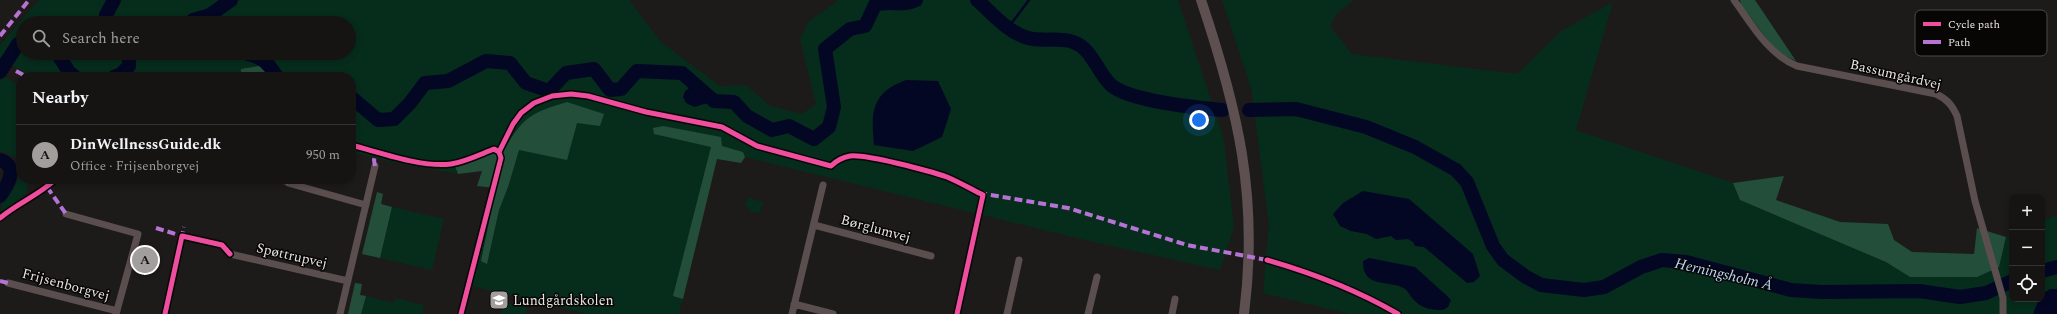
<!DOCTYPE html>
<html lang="en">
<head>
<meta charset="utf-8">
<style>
  body { margin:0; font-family:Spectral,serif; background:#232121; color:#f1f3f6 }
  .controls { position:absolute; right:12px; bottom:12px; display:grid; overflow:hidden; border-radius:8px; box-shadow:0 2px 6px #0003 }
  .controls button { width:36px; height:36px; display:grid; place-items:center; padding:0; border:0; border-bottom:1px solid #353333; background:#161413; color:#f1f3f6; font:20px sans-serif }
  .you { position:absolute; left:1199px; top:120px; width:14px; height:14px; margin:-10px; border:3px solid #fff; border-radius:50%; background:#1a73e8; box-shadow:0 0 0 6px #1a73e833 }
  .badge { display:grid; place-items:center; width:26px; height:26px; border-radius:50%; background:#a19e9c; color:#111; font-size:13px; font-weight:700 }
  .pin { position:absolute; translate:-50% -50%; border:2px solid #fff; box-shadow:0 1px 4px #0006 }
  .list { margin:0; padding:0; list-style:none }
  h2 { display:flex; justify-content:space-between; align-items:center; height:52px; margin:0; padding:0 16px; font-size:17px }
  h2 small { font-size:13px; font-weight:400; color:#9e9ea0 }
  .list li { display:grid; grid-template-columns:26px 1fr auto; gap:12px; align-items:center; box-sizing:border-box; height:60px; padding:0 16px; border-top:1px solid #353333 }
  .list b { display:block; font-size:15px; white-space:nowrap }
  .list p { margin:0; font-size:13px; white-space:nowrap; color:#9e9ea0 }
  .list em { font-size:13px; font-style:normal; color:#9e9ea0 }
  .icon { flex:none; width:22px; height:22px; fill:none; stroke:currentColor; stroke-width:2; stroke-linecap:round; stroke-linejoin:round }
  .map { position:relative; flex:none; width:2057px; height:314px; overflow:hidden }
  .search { position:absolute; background:#161413; box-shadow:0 2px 6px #0003; left:16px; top:16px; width:340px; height:44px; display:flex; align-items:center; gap:10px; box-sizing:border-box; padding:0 14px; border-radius:22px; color:#9e9ea0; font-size:15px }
  .panel { position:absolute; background:#161413; box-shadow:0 2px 6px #0003; left:16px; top:72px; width:340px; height:112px; border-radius:16px }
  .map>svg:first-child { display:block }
</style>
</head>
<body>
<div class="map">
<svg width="2057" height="314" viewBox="0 0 2057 314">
  <rect width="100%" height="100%" fill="#1d1b19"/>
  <path fill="#062c1c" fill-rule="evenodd" d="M39 0H629L661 42 720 86 746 85 770 106 802 114 816 104 800 39 809 21 839 0H1178L1224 140 1234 227 1220 270 1089 241 745 157 743 152 722 146 721 140 679 314H588L472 286 505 149 503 151 455 163 458 174 396 163 351 152V77H269L264 65 241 69V77H33L0 58V45ZM23 23H349V53H23Z
    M1222 0H1352V2L1336 14 1330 26 1352 54 1517 74 1561 31 1613 2 1576 130 1733 183 1740 200 1886 262 1910 277 1999 267 2006 237 2012 235V299H2042V221L2057 215V314H1349L1263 293 1269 224 1251 88Z
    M5 76 21 87V179H30L26 193 0 215C0 191 30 187 15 157L0 151V81Z
    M749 198 763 202 760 213 750 211 745 204Z
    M392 207 444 219 432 270 380 258Z
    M366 296 394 303 395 298 424 305 422 314H361Z
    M504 302 527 308 526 314H501Z"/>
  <path fill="#234f3a" d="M1740 0H1755L1796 61 1777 52 1741 5Z
    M265 65 269 77H241V69Z
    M567 102 604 114 600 126 577 123 567 160 519 150 508 187 499 210 487 264 481 261 496 188 477 186 482 171 458 174 454 163 503 151C524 117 528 114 567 102Z
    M663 126 721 137 722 146 743 152 745 157 741 163 717 159 683 299 673 296 711 147 654 134 653 128Z
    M1784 176 1776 200 1840 222 1888 224 1894 240 1912 252 1974 254 1977 228 2006 237 1999 267 1977 277H1910L1886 262 1740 200 1733 183Z
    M377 192 383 194 381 204 392 207 380 258 362 254Z
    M355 283 362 284 360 295 366 296 361 314H348Z"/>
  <path fill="#030723" d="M906 80 938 81 951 109 942 137 913 151 874 145C871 112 871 93 906 80Z
    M695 84 714 101 694 107 686 103 683 97 685 91Z
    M1363 191 1409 199 1473 254 1480 276 1474 282 1467 283 1424 247 1415 246 1413 242 1408 239 1396 240 1391 236 1376 239 1367 234 1351 231 1340 226 1333 214 1343 203Z
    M1369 258 1415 267 1446 295 1451 300 1448 307 1443 310C1432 310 1423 309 1415 301 1411 298 1409 292 1405 289 1392 279 1362 290 1363 261Z
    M2050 289H2057V314H2033L2039 299H2042V294Z"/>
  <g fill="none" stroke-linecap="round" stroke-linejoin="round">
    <path stroke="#030723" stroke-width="2.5" d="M1008 28 1029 0"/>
    <path stroke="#030723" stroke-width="14" d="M977 0C992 13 1007 32 1028 38 1042 42 1059 37 1073 42 1092 48 1097 72 1111 85 1129 101 1198 108 1223 110
      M108 23 106 15 114 0
      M191 23 193 20 210 15 231 0
      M57 53 69 72 75 77
      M244 53C262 57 267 61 277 77
      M0 72 18 44 23 42
      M114 77 121 74 129 66V53
      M351 97 378 120 394 119 410 103 425 83 448 81 486 61 510 63 526 83 549 91 566 73 594 69 610 90 621 89 637 71 682 73 714 101 734 102 747 116 772 130 789 126 814 139 829 127 834 107 825 49 850 29 865 26 875 5C890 0 902 7 916 0
      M1249 110 1296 109 1366 127 1415 147 1456 170 1467 182 1493 246 1503 260 1526 277 1541 285 1584 290 1604 287 1641 267 1662 260 1686 262 1791 290 1822 292 1919 291 1960 297 1986 293 2012 281
      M0 160C19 166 8 185 0 196
      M2042 271 2057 267"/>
    <path stroke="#5a4e4f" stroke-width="7" d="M1734 0C1752 25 1768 54 1797 66L1936 94C1947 99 1952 105 1957 116L1975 201 2003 298V314
      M288 183 366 205
      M66 214 138 234 116 314
      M814 225 931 256
      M230 254 348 281
      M8 283 117 311
      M794 304 833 314
      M340 314 375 166
      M792 314 823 185
      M1007 314 1019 260
      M1088 314 1097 277
      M1172 314 1175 299"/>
    <path stroke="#5e5051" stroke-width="10" d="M1201 0C1238 110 1259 197 1244 314"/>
    <path stroke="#b673d3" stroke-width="4" stroke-dasharray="8 4" stroke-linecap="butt" d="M0 36 29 0
      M16 71 27 77
      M375 166 374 160 376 152
      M278 179V181L288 183
      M47 187 66 214
      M979 193 1068 208 1187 245 1267 260
      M156 228 182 236 184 227
      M0 281 8 283"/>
    <g stroke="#070605" stroke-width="8">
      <path id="cycleway" d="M351 145C379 152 422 168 451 164 465 162 481 154 494 149L499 152
        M499 152 513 124 521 113 534 103 552 96 571 94 588 96 646 112 722 127 757 146 831 166C836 161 844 157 850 156 866 154 930 171 947 177 959 182 971 189 983 195L957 314
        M0 218C18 203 39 195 56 179
        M1267 260C1312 273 1357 290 1398 314
        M165 314 182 236 222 245 230 254
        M461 314 501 158 499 152"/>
    </g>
    <use href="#cycleway" stroke="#ef4d9e" stroke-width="5"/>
  </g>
  <defs>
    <g id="school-square" transform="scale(1)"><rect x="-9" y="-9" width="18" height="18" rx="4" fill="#a19e9c" stroke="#070605"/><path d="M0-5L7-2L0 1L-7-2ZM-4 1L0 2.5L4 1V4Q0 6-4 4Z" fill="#fff"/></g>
  </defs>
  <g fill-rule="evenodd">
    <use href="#school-square" x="499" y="300"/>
  </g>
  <g text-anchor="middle" stroke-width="3" stroke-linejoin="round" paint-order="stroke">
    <g font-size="14" fill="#e8e4e2" stroke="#070605">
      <text transform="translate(1896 74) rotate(13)" y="5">Bassumgårdvej</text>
      <text transform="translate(876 228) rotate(15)" y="5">Børglumvej</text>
      <text transform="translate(292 255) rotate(13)" y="5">Spøttrupvej</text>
      <text transform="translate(66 284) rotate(15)" y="5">Frijsenborgvej</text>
    </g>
    <g font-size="14" fill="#e8e4e2" stroke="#070605" text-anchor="start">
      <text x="513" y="305">Lundgårdskolen</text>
    </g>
    <g font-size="15" font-style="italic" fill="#bbd4fa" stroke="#070605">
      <text transform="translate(1724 274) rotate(13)" y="5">Herningsholm Å</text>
    </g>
  </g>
  <rect x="1915" y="10" width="132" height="46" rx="6" fill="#070605" stroke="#4a4947" stroke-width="1"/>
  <rect x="1923" y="22" width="18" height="4" fill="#ef4d9e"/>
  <rect x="1923" y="40" width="18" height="4" fill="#b673d3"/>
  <g font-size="11" fill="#e8e4e2">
    <text x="1948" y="28">Cycle path</text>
    <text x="1948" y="46">Path</text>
  </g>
</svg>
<div class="controls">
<button>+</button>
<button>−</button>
<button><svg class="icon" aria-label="locate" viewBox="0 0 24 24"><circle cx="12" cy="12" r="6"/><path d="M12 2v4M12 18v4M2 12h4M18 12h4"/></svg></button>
</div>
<div class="you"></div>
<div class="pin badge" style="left:145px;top:260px">A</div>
<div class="search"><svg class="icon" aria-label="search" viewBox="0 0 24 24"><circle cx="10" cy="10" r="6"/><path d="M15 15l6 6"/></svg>Search here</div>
<section class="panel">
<h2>Nearby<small></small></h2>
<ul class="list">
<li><span class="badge">A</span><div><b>DinWellnessGuide.dk</b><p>Office · Frijsenborgvej</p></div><em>950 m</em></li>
</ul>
</section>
</div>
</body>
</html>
